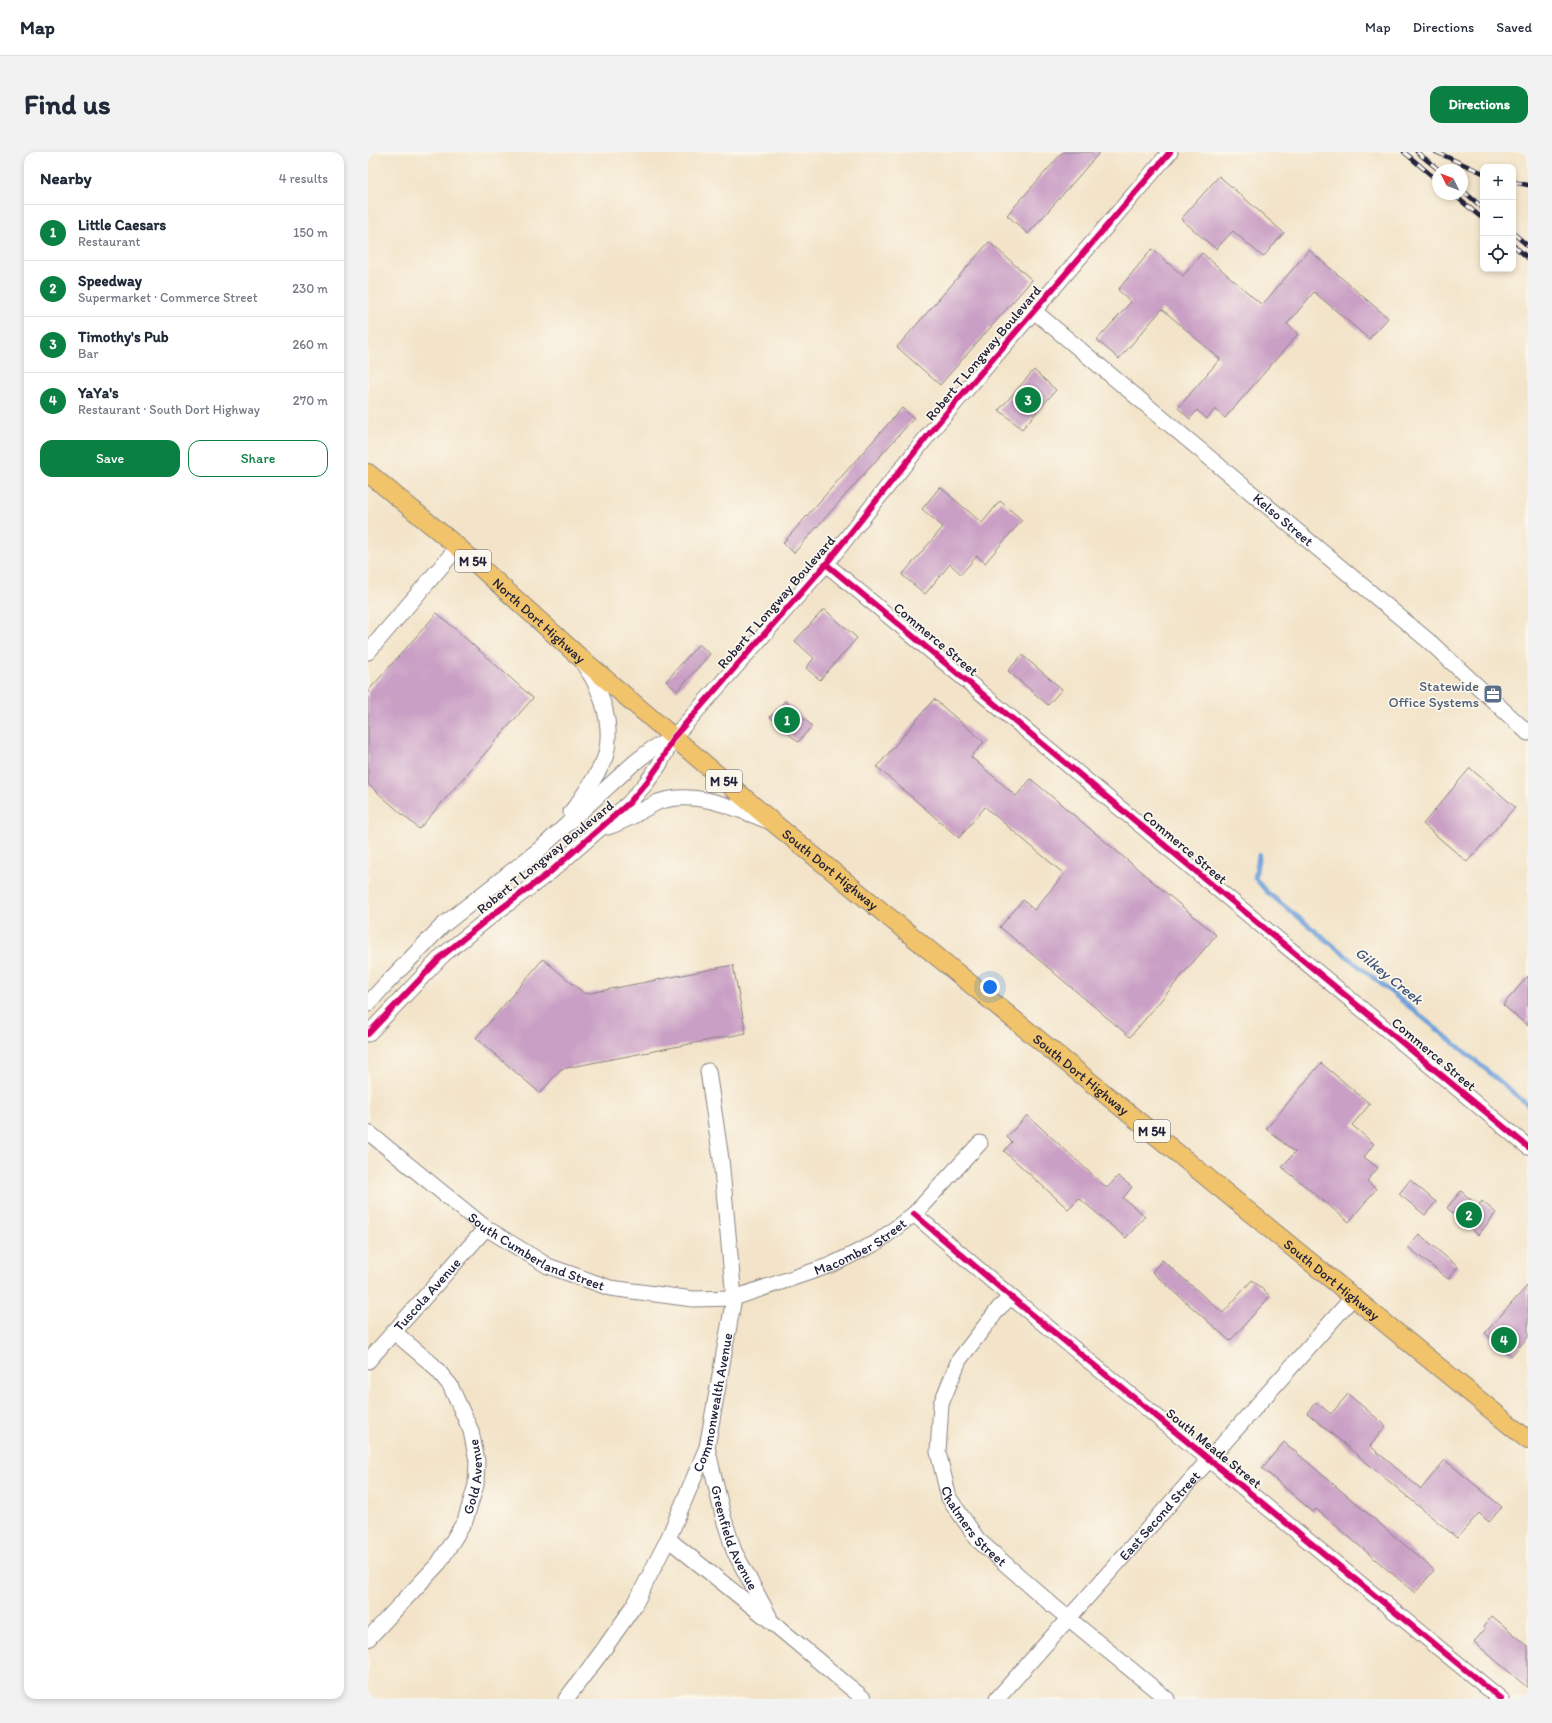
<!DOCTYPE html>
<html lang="en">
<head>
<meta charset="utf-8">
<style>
  body { margin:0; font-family:Itim,sans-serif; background:#f2f2f3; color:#1f2937 }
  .controls { position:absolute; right:12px; top:12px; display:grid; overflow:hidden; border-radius:8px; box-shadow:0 2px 6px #0003 }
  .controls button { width:36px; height:36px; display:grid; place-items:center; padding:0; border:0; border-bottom:1px solid #e0e1e3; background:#fff; color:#1f2937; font:20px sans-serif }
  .compass { position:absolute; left:1064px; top:12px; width:36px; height:36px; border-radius:50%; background:#fff; box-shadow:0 2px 6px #0003; rotate:312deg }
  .you { position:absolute; left:622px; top:835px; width:14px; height:14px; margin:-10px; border:3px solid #fff; border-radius:50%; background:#1a73e8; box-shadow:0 0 0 6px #1a73e833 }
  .badge { display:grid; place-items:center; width:26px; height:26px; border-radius:50%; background:#0b8043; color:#fff; font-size:13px; font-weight:700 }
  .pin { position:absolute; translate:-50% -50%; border:2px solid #fff; box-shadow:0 1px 4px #0006 }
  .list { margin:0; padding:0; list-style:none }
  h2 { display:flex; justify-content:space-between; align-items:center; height:52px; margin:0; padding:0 16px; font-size:17px }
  h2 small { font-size:13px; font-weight:400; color:#747a83 }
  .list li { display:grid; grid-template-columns:26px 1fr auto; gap:12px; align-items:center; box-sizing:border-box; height:56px; padding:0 16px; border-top:1px solid #e0e1e3 }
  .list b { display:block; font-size:15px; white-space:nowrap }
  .list p { margin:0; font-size:13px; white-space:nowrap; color:#747a83 }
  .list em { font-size:13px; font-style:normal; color:#747a83 }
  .actions { display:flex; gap:8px; padding:12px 16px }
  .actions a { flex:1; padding:9px 0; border:1px solid #0b8043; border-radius:12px; text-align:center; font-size:14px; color:#0b8043 }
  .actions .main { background:#0b8043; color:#fff }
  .icon { flex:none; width:22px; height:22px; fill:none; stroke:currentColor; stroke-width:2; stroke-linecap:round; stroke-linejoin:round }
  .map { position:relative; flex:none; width:1160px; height:1547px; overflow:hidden; border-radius:12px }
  header { display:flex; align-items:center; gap:24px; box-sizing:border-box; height:56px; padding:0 20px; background:#fff; border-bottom:1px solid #e0e1e3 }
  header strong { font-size:19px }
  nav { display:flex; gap:22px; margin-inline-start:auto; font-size:14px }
  .intro { display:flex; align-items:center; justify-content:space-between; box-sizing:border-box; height:96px; padding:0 24px }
  h1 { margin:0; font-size:28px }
  .button { padding:10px 18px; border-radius:12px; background:#0b8043; color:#fff; font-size:14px; font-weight:700 }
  main { display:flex; gap:24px; padding:0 24px }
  aside { flex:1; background:#fff; border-radius:12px; box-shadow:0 2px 6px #0003 }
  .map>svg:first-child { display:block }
</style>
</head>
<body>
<header>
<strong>Map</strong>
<nav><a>Map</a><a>Directions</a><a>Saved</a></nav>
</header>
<div class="intro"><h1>Find us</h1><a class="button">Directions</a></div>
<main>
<aside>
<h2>Nearby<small>4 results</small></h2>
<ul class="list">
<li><span class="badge">1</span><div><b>Little Caesars</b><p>Restaurant</p></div><em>150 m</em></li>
<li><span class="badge">2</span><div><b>Speedway</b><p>Supermarket · Commerce Street</p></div><em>230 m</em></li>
<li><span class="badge">3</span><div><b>Timothy's Pub</b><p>Bar</p></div><em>260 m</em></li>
<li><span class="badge">4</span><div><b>YaYa's</b><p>Restaurant · South Dort Highway</p></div><em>270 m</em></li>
</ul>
<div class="actions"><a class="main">Save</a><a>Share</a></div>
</aside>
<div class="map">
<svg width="1160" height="1547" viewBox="0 0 1160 1547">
  <rect width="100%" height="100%" fill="#fbf7ec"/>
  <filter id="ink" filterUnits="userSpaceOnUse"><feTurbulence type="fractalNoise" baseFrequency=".025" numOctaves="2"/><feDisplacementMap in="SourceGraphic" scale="8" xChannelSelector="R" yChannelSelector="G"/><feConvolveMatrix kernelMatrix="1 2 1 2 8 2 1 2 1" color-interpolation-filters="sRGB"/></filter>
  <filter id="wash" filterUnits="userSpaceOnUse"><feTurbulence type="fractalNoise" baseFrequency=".012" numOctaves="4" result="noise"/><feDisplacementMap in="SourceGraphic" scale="16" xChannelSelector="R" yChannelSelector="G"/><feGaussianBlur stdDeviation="0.9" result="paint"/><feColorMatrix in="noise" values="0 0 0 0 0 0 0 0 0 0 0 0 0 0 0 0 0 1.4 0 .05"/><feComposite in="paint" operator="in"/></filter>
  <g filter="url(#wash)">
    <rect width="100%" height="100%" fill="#f3e4c9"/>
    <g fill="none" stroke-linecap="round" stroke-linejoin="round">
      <path stroke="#6da0d9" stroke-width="4.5" d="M891 703 887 726 899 740 1091 895 1160 953"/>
    </g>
    <g id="blocks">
      <path fill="#c99fc5" d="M695 0H732L660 82 639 63Z
        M851 24 916 81 895 105 865 79 848 97 813 67Z
        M621 90 664 128 572 233 529 195Z
        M784 97 815 124 834 101 894 153 941 98 1020 166 1001 187 946 140 919 172 930 182 857 266 847 257 839 267 829 258 822 267 810 256 852 207 794 157 751 207 729 188 763 150 750 138Z
        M666 218 688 238 654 277 631 258Z
        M534 256 546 266 426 401 415 391Z
        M572 335 614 371 632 349 654 368 617 411 609 404 593 422 582 412 557 442 534 423 575 375 554 357Z
        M456 457 489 486 452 528 438 516 446 506 427 489Z
        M69 461 165 546 51 677 0 632V539Z
        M331 492 342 502 309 539 298 529Z
        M654 503 694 537 680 553 640 519Z
        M566 547 616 590 603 605 648 644 663 627 848 783 762 885 632 775 655 748 666 758 696 722 617 655 591 686 509 615Z
        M417 549 444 574 430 590 402 565Z
        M1102 616 1147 655 1099 710 1055 672Z
        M175 807 217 842 365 813 378 881 193 917 172 941 108 886Z
        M1160 824V874L1135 853Z
        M953 911 1002 952 984 973 1006 992 996 1005 1010 1016 999 1029 1008 1037 981 1070 914 1015 927 1000 898 977Z
        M659 963 739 1036 750 1024 764 1035 755 1046 777 1064 758 1086 711 1046 700 1057 636 999 644 990 639 985Z
        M1042 1028 1068 1050 1057 1063 1031 1042Z
        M1093 1039 1110 1054 1114 1049 1128 1061 1110 1083 1079 1056Z
        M1051 1082 1090 1115 1080 1127 1040 1095Z
        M794 1108 855 1161 884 1128 902 1144 862 1189 784 1120Z
        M1160 1133V1185L1143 1204 1117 1181Z
        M980 1242 1018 1274 1002 1294 1053 1337 1077 1308 1134 1355 1121 1370 1111 1361 1089 1386 939 1261 948 1250 963 1262Z
        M916 1290 1066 1418 1047 1441 948 1357 945 1360 894 1316Z
        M1124 1464 1160 1494V1536L1106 1490 1117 1477 1115 1475Z"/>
    </g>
  </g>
  <g filter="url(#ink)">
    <use href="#blocks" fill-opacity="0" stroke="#8a8382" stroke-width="1"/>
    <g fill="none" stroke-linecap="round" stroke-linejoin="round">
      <g stroke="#8a8382" stroke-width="17">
        <g id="minor">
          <path id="s1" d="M666 159 1063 491 1160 581"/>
          <path d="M458 412 1160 995"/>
          <path d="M0 500 90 395"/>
          <path d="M203 660C212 649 235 615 238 602 245 573 234 537 216 513"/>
          <path d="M240 675C249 672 257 668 265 664 273 659 282 654 290 650 327 637 366 656 400 669"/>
          <path d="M0 852 15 835 74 774 172 697 266 611 284 597 305 586"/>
          <path d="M0 882 75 803 126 762 181 721 261 651 279 630 291 613 305 586 458 412 569 272 802 0"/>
          <path id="s2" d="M0 980 118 1076 180 1114 242 1136 325 1147 366 1146 463 1113 508 1091 546 1062 612 991"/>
          <path d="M546 1062 643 1145 1133 1547"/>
          <path id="s3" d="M643 1145 631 1156 591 1208 573 1252 570 1300 581 1346 610 1388 683 1452 799 1547"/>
          <path id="s4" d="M0 1209 118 1076"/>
          <path id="s5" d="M339 1295 355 1364 366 1399 401 1464"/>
          <path d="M300 1387 405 1471 496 1547"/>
          <path id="s6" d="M0 1487 71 1411 97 1369 108 1333 109 1309 103 1279 82 1233 65 1213 26 1180"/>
          <path id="s7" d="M198 1547 233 1501 266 1454 300 1387 339 1295 366 1146 353 1007 340 919"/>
          <path id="s8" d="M629 1547 986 1144"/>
        </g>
      </g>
      <g stroke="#8a8382" stroke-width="20">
        <g id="major">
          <path id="s9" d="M0 321 90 395 207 501 407 672 1160 1288"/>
        </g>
      </g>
      <use href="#minor" stroke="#fff" stroke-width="15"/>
      <use href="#major" stroke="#f1c36a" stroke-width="18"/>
      <g stroke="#22223b" stroke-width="4.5">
        <path id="rail" d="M1036 0 1070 29
          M1049 0 1071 18
          M1068 0 1115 21
          M1145 30 1160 33
          M1094 38 1115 56
          M1085 42 1115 67
          M1145 81 1160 94
          M1145 93 1160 106"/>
      </g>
      <use href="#rail" stroke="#fbf7ec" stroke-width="3" stroke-dasharray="9" stroke-linecap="butt"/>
      <g stroke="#fbf7ec" stroke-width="8">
        <path id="cycleway" d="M458 412 1160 995
          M0 882 75 803 126 762 181 721 261 651 279 630 291 613 305 586 458 412 569 272 802 0
          M546 1062 643 1145 1133 1547"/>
      </g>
      <use href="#cycleway" stroke="#d6006c" stroke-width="6"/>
    </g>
  </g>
  <defs>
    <g id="office-square" transform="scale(1)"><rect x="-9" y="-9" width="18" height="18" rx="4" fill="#5c6f8a" stroke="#fbf7ec"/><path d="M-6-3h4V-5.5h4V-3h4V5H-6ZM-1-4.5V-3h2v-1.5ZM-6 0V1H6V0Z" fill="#fff"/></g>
  </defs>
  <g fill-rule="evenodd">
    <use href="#office-square" x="1125" y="542"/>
  </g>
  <g text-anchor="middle" stroke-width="3.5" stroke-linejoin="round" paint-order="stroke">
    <g fill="#fbf7ec" stroke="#636270" stroke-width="1">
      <rect x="87" y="398" width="36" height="22" rx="3"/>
      <rect x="338" y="618" width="36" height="22" rx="3"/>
      <rect x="766" y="968" width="36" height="22" rx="3"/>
    </g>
    <g font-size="13" font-weight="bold" fill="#22223b">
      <text x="105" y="414">M 54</text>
      <text x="356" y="634">M 54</text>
      <text x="784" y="984">M 54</text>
    </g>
    <g font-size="14" fill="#22223b" stroke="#fbf7ec">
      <text transform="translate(615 201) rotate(-50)" y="5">Robert T Longway Boulevard</text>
      <text dy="5" stroke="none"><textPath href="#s1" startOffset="325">Kelso Street</textPath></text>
      <text transform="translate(408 450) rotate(-49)" y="5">Robert T Longway Boulevard</text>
      <text dy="5" stroke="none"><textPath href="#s9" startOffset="226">North Dort Highway</textPath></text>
      <text transform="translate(568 487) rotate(40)" y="5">Commerce Street</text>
      <text transform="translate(817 695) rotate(40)" y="5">Commerce Street</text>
      <text transform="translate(177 705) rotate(-39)" y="5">Robert T Longway Boulevard</text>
      <text dy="5" stroke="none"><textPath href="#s9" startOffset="609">South Dort Highway</textPath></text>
      <text transform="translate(1066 902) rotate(40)" y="5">Commerce Street</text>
      <text dy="5" stroke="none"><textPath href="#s9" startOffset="933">South Dort Highway</textPath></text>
      <text dy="5" stroke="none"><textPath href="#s2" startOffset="552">Macomber Street</textPath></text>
      <text dy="5" stroke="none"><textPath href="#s2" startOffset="208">South Cumberland Street</textPath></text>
      <text dy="5" stroke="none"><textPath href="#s9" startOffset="1257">South Dort Highway</textPath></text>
      <text dy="5" stroke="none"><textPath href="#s4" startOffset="89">Tuscola Avenue</textPath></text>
      <text dy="5" stroke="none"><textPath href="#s7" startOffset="335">Commonwealth Avenue</textPath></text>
      <text transform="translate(846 1296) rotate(39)" y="5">South Meade Street</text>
      <text dy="5" stroke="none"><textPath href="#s6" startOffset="199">Gold Avenue</textPath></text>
      <text dy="5" stroke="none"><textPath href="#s8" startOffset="245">East Second Street</textPath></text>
      <text dy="5" stroke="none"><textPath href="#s3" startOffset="262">Chalmers Street</textPath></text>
      <text dy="5" stroke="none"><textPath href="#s5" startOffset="95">Greenfield Avenue</textPath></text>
    </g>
    <g font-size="14" fill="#4e5e75" stroke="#fbf7ec" text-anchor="end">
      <text x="1111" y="539">Statewide<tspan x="1111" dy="16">Office Systems</tspan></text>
    </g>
    <g font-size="15" font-style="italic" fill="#40547a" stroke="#fbf7ec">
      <text transform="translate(1021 824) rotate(39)" y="5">Gilkey Creek</text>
    </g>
  </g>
</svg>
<div class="controls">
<button>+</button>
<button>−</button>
<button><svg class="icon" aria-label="locate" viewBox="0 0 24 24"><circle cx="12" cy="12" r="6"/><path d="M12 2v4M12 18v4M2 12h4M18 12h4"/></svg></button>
</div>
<svg class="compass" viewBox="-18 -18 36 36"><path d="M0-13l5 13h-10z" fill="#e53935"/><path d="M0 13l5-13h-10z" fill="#747a83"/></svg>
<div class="you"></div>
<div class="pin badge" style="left:419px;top:568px">1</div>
<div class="pin badge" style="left:1101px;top:1063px">2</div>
<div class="pin badge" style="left:660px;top:248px">3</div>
<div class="pin badge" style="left:1136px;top:1188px">4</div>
</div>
</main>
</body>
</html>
